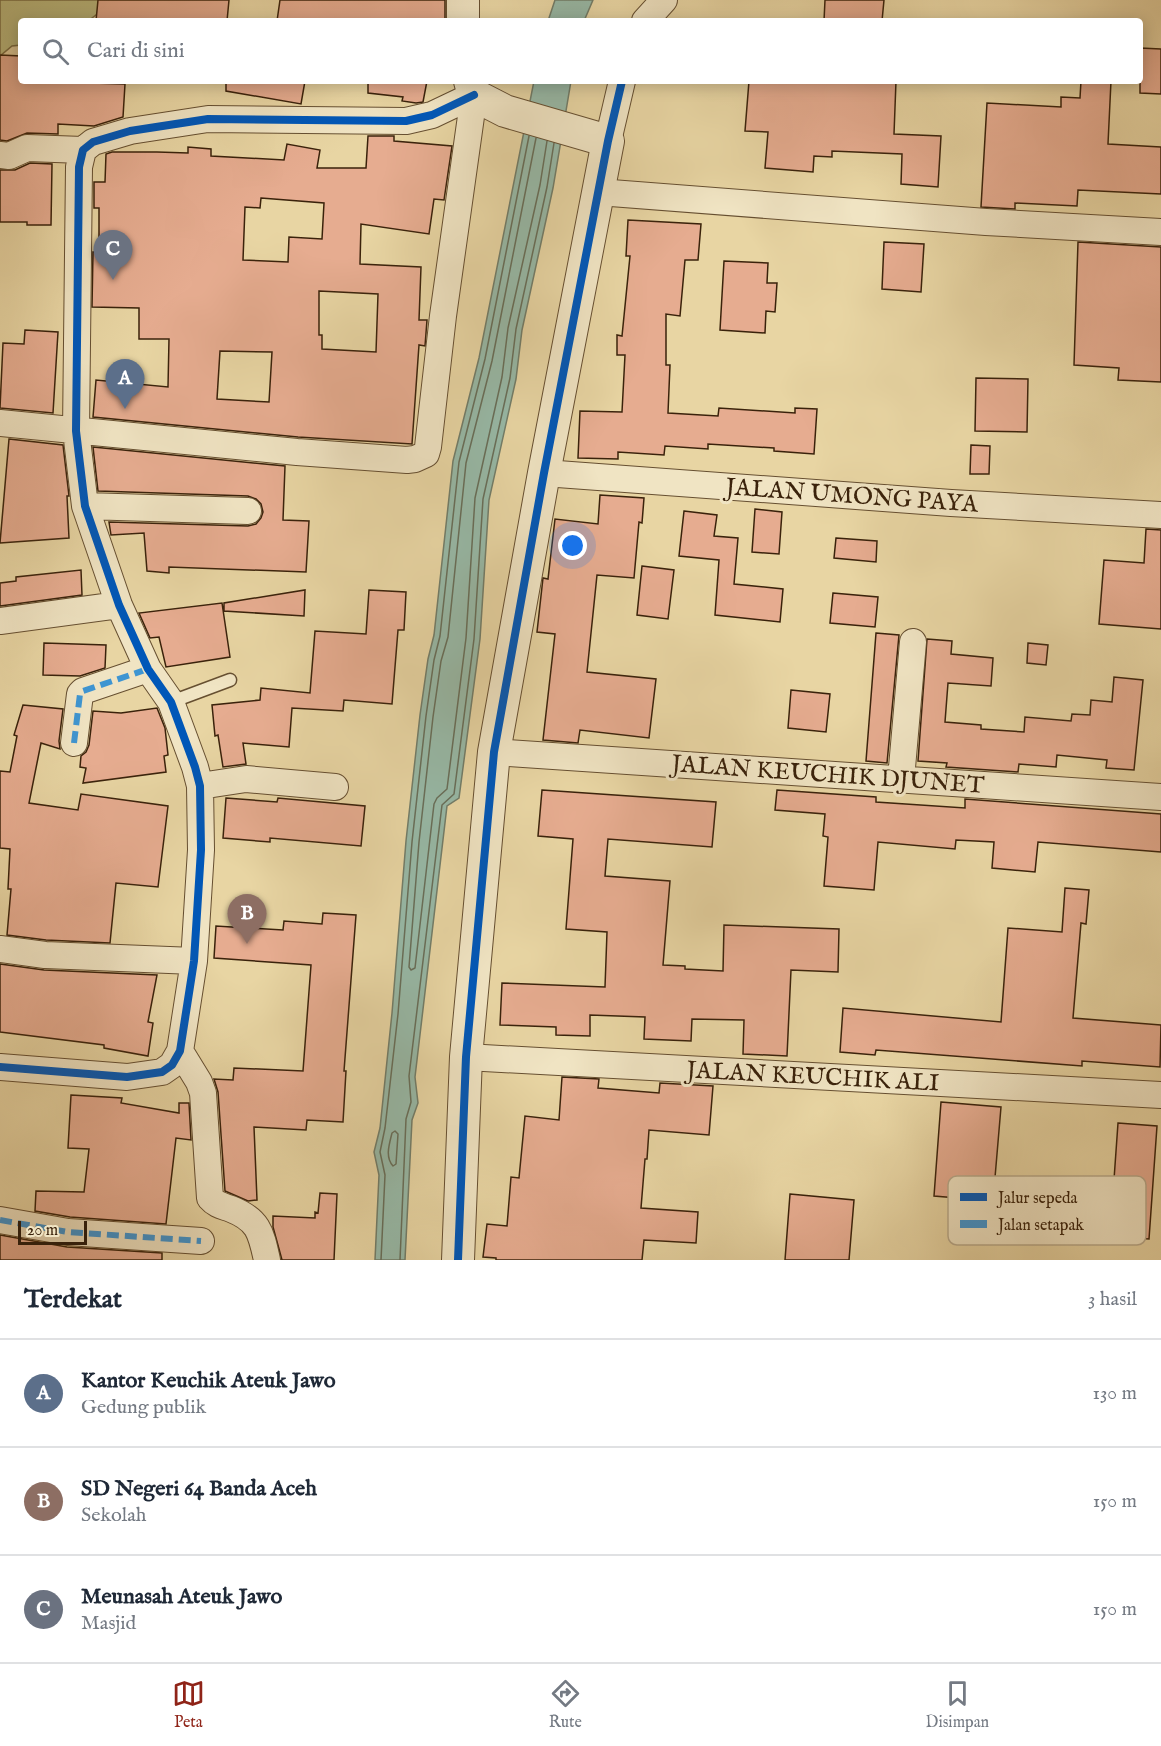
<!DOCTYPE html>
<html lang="id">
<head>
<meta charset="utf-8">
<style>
  body { margin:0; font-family:"IM FELL English",serif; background:#f6f6f7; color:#1f2937 }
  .scale { position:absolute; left:18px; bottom:15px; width:69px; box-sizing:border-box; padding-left:6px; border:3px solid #3a220b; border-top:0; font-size:16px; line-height:21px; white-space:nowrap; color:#3a220b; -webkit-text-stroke:4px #f0e4c3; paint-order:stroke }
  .you { position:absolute; left:573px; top:546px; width:21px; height:21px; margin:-15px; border:4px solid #fff; border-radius:50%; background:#1a73e8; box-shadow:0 0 0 9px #1a73e833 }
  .badge { display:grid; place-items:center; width:39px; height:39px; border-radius:50%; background:#8f2418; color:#fff; font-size:20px; font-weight:700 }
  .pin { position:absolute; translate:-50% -50px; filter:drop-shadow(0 2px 3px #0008) }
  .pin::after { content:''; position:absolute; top:32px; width:21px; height:18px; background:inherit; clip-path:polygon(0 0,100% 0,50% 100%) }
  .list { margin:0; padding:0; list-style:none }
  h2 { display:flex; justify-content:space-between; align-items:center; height:78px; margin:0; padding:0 24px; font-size:26px }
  h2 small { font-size:20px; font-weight:400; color:#747a83 }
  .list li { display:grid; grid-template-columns:39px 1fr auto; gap:18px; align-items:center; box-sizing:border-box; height:108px; padding:0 24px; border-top:2px solid #e0e1e3 }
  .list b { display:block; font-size:22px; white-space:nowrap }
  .list p { margin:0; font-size:20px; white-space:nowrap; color:#747a83 }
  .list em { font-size:20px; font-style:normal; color:#747a83 }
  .icon { flex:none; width:33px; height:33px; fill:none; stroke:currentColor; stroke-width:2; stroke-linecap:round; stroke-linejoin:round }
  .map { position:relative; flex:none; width:1161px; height:1260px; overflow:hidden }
  .search { position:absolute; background:#fff; box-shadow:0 3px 15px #0003; left:18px; right:18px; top:18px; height:66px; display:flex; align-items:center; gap:15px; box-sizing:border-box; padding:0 21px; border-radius:6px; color:#747a83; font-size:22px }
  .sheet { height:402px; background:#fff }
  nav { display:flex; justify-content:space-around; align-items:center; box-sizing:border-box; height:84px; border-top:2px solid #e0e1e3; background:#fff; font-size:16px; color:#747a83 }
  nav a { display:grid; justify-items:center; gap:3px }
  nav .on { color:#8f2418 }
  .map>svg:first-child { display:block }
</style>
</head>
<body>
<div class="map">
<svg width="1161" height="1260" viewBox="0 0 1161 1260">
  <rect width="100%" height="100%" fill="#e8d5a3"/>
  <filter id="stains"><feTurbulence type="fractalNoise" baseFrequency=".00333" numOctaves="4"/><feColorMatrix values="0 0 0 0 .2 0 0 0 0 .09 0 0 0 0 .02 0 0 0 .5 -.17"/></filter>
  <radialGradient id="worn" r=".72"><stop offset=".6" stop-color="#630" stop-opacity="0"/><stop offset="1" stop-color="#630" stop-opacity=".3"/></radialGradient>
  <path fill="#bcbc81" stroke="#7b6f46" stroke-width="1.5" d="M0 0H186L100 12 88 21H21V45L12 46 0 56Z"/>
  <path fill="#97b9a7" stroke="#727d69" stroke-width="1.5" d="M555 0H593L584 21H548Z
    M534 81H571L553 188 522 330 516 379 489 500 480 639 459 798 447 806 415 1077 418 1103 412 1120 405 1260H375L379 1175 374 1152 380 1128 392 1013 406 841 420 715 428 659 434 635 453 461 479 358Z"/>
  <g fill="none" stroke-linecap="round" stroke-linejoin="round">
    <path stroke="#686e59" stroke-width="1.5" d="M536 138 492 361 466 463 448 637 441 661 433 717 419 842 409 967 411 970 415 968 434 804 437 798 447 789 466 638 475 498 502 377 508 328 540 185 547 141
      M395 1131 398 1134 396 1164 393 1166C385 1157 389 1145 392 1133Z
      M381 1260 385 1175 380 1152 385 1128 398 1014 412 842 426 716 434 660 440 636 459 462 485 359 529 136
      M400 1260 406 1119 411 1102 409 1076 442 805 454 794 474 639 483 499 510 378 516 329 547 187 554 143"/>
  </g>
  <path fill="#e6ac90" stroke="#3a220b" stroke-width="1.5" fill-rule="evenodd" d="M98 0H229L227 21H96Z
    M280 0H445V21H277Z
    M825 0H884L882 21H824Z
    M1140 48 1161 49V94L1140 93Z
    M0 55 21 56V81L125 84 123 117 94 126 58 124V134L27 133 7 141 0 140Z
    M226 81H305L301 104 226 91Z
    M368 81H427L423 102 416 103 402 101 403 97 368 93Z
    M749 81H896L894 134 941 136 938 187 901 184 902 154 832 151V157L814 156 813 172 765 168 768 132 745 131Z
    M1081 81H1111L1108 144 1161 147V194L1078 190 1077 206 1015 203V209L981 207 987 103 1061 107V97L1080 98Z
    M368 136H394V141L452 146 444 200 434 199 429 234 361 224 360 264 421 267 419 320H427L425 346 419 345 412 444 298 437 93 417 96 380 168 387 169 339H139V308L92 307 93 252H99V208H94V182H105L106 154 112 152H157L188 153V147L211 149V156L284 160 287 144 320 150 317 168H366ZM261 198 324 203 322 239 289 237 288 262 243 260 245 207 260 208ZM319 291 378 294 376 352 322 349V335H319ZM220 351 272 352 269 402 217 399Z
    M30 163 52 164 51 225H27V222H0V170H15Z
    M628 220 701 224 698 260H685L680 316 666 314V365H670L668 413 718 416 719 408 795 413V408L817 409 814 454 774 451V448L708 444V449L665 446 664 455 618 452V459L578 458 580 411 622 412 625 355H617V335L622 336 630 256H626Z
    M884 242 924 244 921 292 882 289Z
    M1078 242 1161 247V382L1118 380 1119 368 1074 365Z
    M724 261 768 263 767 283H777L775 312 766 311 765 333 720 330Z
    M25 330 58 332 53 413 0 408 3 343 24 344Z
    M976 378 1028 379 1027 432 975 431Z
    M9 439 63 445 69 496H67L69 538 0 543Z
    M971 445 990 446 989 474H970Z
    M93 447 285 466 283 520 309 521 306 572 169 567V573L147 571 144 533 111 535 109 522 248 526 256 524 261 518 263 512 261 504 256 499 248 496 98 491Z
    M600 495 644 498 642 523 639 522 634 578 597 575 587 672 656 679 649 738 580 730 578 743 543 740 555 634 537 632 543 578 548 579 555 519 598 524Z
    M755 509 782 512 779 554 752 552Z
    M684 511 717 515 714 536 738 538 734 584 783 589 780 622 715 615 719 560 679 556Z
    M1146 529 1161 530V629L1099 624 1104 560 1144 563Z
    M836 538 877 541 876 562 834 558Z
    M642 566 674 570 668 619 637 615Z
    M81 570 82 595 0 606V583L16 581V577Z
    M305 590 304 616 224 611V603Z
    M369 590 406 592 404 630H398L392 704 344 700 343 711 292 708 289 747 243 743 246 764 223 767 218 735 215 736 212 705 260 700 261 688 310 693 315 631 366 634Z
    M833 593 878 597 875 627 830 623Z
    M222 603 230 657 166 667 159 637 150 638 139 613Z
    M876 633 899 635 887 763 866 761Z
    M927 639 952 641 951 654 993 658 991 686 948 683 945 722 981 725V729L1024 732 1025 717 1071 721 1072 714 1090 715 1091 700 1112 702 1114 677 1143 680 1134 770 1106 768 1107 760 1057 755 1056 767 1019 764 1018 772 946 767 947 763 918 761Z
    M44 643 106 645 105 668 80 676 43 675Z
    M1028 643 1048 645 1046 665 1027 663Z
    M791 690 830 694 826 732 788 728Z
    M23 705 63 709 59 741 60 749 41 743 29 803 78 810 81 794 168 806 158 887 116 883 110 943 46 940 7 935 11 889H8L10 849 0 848V771L10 772 17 736 14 735Z
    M157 708 165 728 168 755 164 756 166 772 83 783 86 768 80 767 81 756 86 752 89 745 93 711 121 713Z
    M542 790 716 802 712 847 608 839 605 876 670 881 663 965 685 966V969L723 971 724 925 839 929 838 972 791 970 787 1056 743 1054 744 1020 692 1019 691 1041 644 1039 645 1017 590 1015V1036L556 1035V1027L500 1025 502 983 605 987 607 932 566 929 573 839 538 836Z
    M777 790 876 797V802L965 808V799L1161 814V852L1038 842 1035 872 992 868 994 842 956 840 955 849 878 842 874 890 824 886 828 837 823 836 825 814 775 810Z
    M226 798 277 802 278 798 365 806 361 846 270 838V842L223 838Z
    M1065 888 1089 890 1086 924 1081 923 1073 1018 1161 1025 1160 1067 1082 1061V1066L876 1050 875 1055 840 1052 843 1008 1001 1022 1008 928 1062 932Z
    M323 913 356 915 344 1071H346L343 1122 307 1120 306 1130 254 1127 257 1200 248 1201 225 1191 218 1092 214 1079 233 1080 234 1068 303 1071 311 965 214 958 216 926 283 930 284 921 322 924Z
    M0 964 44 970 157 975 148 1022 153 1023 148 1056 104 1048V1045L0 1032Z
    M562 1077 599 1079 598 1088 659 1093 660 1083 713 1086 709 1135 649 1130 647 1159H645L641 1208 698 1212 696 1243 644 1240 642 1260H496V1258L483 1257 487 1224 507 1226 511 1177 519 1178 525 1116 559 1120Z
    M71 1095 122 1098 121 1103 179 1113V1103H189L191 1140 176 1138 166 1224 70 1217 35 1211 36 1191 84 1192 89 1149 68 1148Z
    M941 1102 1001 1107 993 1201 934 1196Z
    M1118 1123 1157 1126 1149 1239 1110 1236Z
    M320 1193 337 1194 334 1260H282L273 1227V1216L315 1218V1212L318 1213Z
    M790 1194 854 1200 849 1260H785Z
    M0 1235 67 1247 162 1253V1260H0Z"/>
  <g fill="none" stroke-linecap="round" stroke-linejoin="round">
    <g stroke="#664f31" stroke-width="15">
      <path id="service" d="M171 702 230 680"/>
    </g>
    <g stroke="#664f31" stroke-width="28">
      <path id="minor" d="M645 21 664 0
        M608 141 622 81
        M0 155 9 156 27 148 83 150
        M598 192 986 222 1161 232
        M0 423 297 452 407 460 415 459 426 454 428 447 443 316 474 95
        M544 473 951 503 1161 515
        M85 506 248 511
        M0 621 119 605
        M74 743 80 694 83 691 148 669
        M494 752 1161 797
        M901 779 913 642
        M200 786 246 779 335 787
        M0 949 45 955 194 961
        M180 1051 199 1082 203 1093 210 1198C216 1205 223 1206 231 1209 259 1220 261 1233 267 1260
        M466 1057 1161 1095
        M0 1067 127 1077 162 1072 172 1065 180 1051 194 961 201 850 200 786 195 767 171 702 148 669 119 605 85 506 76 431 79 167 83 150 93 142 130 131 208 119 406 121 432 115 474 95
        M0 1220 68 1232 201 1241"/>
    </g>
    <g stroke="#664f31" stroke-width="34">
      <path id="tertiary" d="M463 21V0
        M458 1260 466 1057 494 752 544 473 608 141 505 111 474 95 470 81"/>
    </g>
    <use href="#service" stroke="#f0e4c3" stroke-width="12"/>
    <use href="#minor" stroke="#f0e4c3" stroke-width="26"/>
    <use href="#tertiary" stroke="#f0e4c3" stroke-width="32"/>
    <path stroke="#3e95d2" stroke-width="6" stroke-dasharray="12 6" stroke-linecap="butt" d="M74 743 80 694 83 691 148 669
      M0 1220 68 1232 201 1241"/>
    <g stroke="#f0e4c3" stroke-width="11">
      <path id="cycleway" d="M0 1067 127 1077 162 1072 172 1065 180 1051 194 961 201 850 200 786 195 767 171 702 148 669 119 605 85 506 76 431 79 167 83 150 93 142 130 131 208 119 406 121 432 115 474 95
        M458 1260 466 1057 494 752 544 473 608 141 622 81"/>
    </g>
    <use href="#cycleway" stroke="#0057b8" stroke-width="8"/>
  </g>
  <g text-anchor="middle" stroke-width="6" stroke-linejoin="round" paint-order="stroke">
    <g font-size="24" fill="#3a220b" stroke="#f0e4c3">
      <text transform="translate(852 495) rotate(4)" y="8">JALAN UMONG PAYA</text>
      <text transform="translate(828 774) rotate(4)" y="8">JALAN KEUCHIK DJUNET</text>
      <text transform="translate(813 1076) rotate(3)" y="8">JALAN KEUCHIK ALI</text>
    </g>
  </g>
  <rect x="948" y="1176" width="198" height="69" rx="9" fill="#f0e4c3" stroke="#b9aa8c" stroke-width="1.5"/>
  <rect x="960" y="1193" width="27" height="8" fill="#0057b8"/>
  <rect x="960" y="1220" width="27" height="8" fill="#3e95d2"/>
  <g font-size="16" fill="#3a220b">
    <text x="998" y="1203">Jalur sepeda</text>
    <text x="998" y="1230">Jalan setapak</text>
  </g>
  <rect width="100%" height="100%" filter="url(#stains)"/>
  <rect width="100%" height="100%" fill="url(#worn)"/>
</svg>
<div class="scale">20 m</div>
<div class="you"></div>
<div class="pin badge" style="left:125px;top:409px;background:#5c6f8a">A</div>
<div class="pin badge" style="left:247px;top:944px;background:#8d6e63">B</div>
<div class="pin badge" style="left:113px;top:280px;background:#6b7280">C</div>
<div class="search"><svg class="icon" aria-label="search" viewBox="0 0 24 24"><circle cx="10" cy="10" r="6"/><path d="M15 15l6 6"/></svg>Cari di sini</div>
</div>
<section class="sheet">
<h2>Terdekat<small>3 hasil</small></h2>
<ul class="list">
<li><span class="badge" style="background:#5c6f8a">A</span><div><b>Kantor Keuchik Ateuk Jawo</b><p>Gedung publik</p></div><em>130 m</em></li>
<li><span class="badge" style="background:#8d6e63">B</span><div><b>SD Negeri 64 Banda Aceh</b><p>Sekolah</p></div><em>150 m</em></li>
<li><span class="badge" style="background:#6b7280">C</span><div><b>Meunasah Ateuk Jawo</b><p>Masjid</p></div><em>150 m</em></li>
</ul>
</section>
<nav>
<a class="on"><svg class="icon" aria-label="map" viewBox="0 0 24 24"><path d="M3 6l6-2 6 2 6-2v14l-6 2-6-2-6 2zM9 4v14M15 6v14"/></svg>Peta</a>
<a><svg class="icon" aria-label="directions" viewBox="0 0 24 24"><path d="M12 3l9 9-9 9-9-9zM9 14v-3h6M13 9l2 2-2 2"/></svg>Rute</a>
<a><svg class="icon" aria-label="saved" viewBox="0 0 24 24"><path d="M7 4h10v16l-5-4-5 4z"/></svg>Disimpan</a>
</nav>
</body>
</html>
